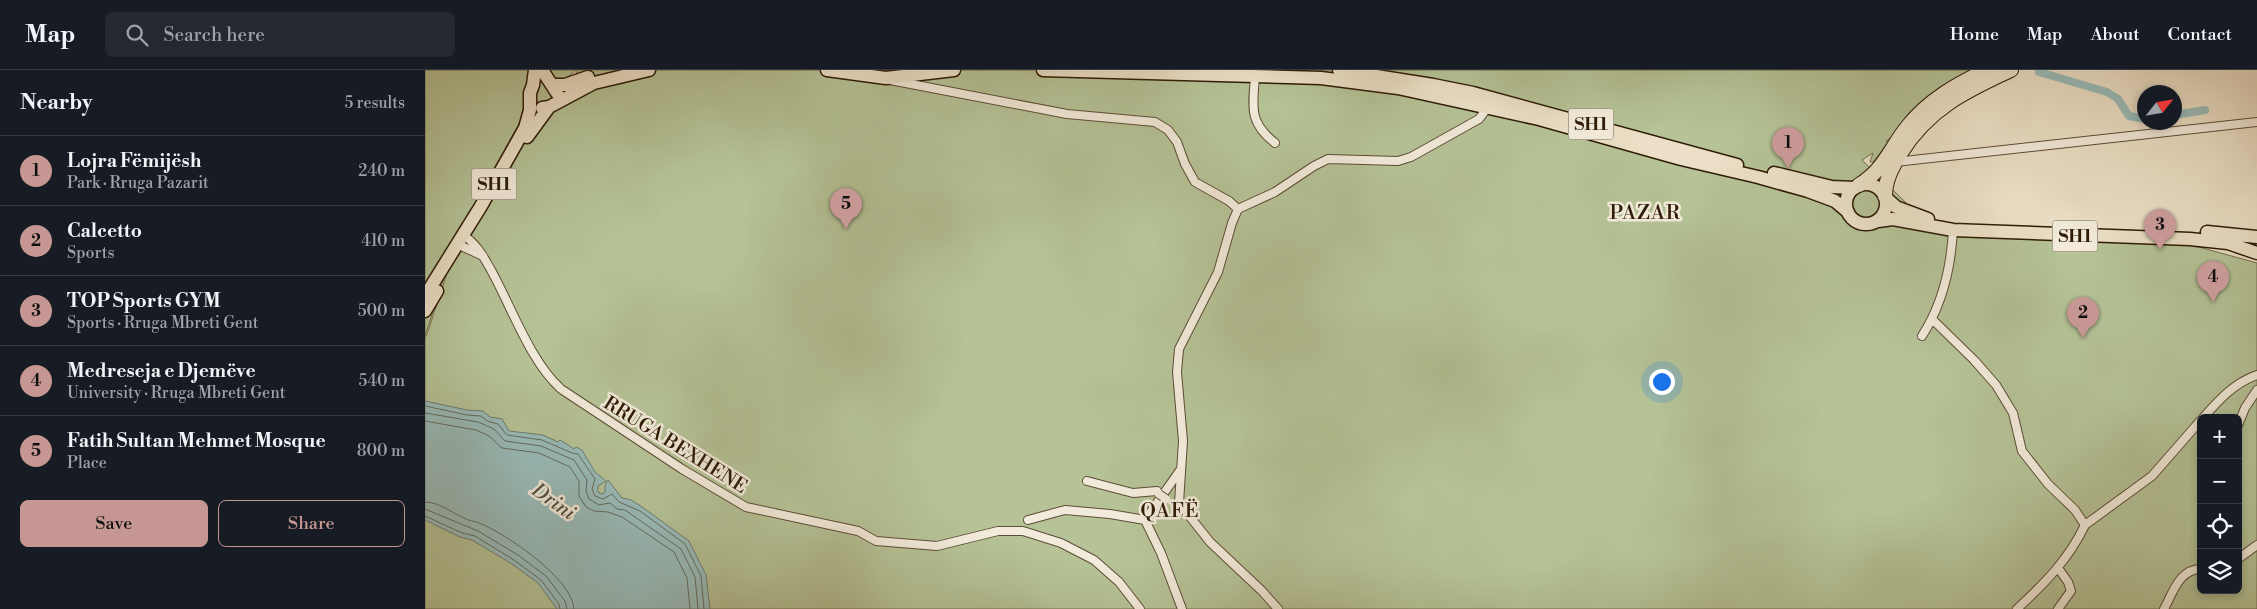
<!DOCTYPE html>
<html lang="en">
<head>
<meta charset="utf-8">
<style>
  body { margin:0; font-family:"Libre Bodoni",serif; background:#242831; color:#f1f3f6 }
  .controls { position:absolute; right:15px; bottom:15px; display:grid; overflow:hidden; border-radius:8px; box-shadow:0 2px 8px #0003 }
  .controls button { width:45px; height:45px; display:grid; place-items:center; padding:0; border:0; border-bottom:1px solid #363941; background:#171b24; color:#f1f3f6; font:25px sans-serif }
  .compass { position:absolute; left:1712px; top:15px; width:45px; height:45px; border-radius:50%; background:#171b24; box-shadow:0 2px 8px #0003; rotate:59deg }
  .you { position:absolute; left:1236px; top:311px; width:18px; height:18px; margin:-12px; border:4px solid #fff; border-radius:50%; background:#1a73e8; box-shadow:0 0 0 8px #1a73e833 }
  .badge { display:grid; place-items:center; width:32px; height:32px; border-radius:50%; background:#c59692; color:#111; font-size:16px; font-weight:700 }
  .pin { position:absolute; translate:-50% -41px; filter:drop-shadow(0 1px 2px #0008) }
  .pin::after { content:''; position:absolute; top:26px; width:18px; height:15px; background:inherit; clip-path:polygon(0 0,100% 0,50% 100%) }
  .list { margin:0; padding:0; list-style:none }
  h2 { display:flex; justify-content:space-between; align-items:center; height:65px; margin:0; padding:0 20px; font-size:21px }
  h2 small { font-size:16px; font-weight:400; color:#9ea1a6 }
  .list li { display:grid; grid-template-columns:32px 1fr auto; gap:15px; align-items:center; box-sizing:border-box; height:70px; padding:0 20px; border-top:1px solid #363941 }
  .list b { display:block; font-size:19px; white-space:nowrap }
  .list p { margin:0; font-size:16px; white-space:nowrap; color:#9ea1a6 }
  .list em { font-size:16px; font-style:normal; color:#9ea1a6 }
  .actions { display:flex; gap:10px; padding:15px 20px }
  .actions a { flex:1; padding:11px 0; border:1px solid #c59692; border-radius:8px; text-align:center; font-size:18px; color:#c59692 }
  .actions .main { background:#c59692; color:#111 }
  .icon { flex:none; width:28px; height:28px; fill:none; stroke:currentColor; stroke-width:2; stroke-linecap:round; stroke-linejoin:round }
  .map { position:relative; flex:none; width:1832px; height:539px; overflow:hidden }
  header { display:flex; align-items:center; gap:30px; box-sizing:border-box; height:70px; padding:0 25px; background:#171b24; border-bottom:1px solid #363941 }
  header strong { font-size:24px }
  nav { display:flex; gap:28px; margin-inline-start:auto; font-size:18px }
  .search { width:350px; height:45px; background:#242831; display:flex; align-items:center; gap:12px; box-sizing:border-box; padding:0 18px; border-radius:8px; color:#9ea1a6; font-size:19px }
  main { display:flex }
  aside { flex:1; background:#171b24 }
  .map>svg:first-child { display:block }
</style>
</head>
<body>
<header>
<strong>Map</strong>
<div class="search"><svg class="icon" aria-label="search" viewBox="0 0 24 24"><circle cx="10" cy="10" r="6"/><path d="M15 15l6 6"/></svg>Search here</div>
<nav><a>Home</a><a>Map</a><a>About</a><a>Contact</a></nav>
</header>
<main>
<aside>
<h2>Nearby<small>5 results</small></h2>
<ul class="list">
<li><span class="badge">1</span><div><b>Lojra Fëmijësh</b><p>Park · Rruga Pazarit</p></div><em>240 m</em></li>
<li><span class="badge">2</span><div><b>Calcetto</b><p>Sports</p></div><em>410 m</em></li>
<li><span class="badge">3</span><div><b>TOP Sports GYM</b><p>Sports · Rruga Mbreti Gent</p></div><em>500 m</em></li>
<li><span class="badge">4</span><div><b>Medreseja e Djemëve</b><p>University · Rruga Mbreti Gent</p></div><em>540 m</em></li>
<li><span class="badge">5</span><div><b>Fatih Sultan Mehmet Mosque</b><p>Place</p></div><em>800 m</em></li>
</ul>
<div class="actions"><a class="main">Save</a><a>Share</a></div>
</aside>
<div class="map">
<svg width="1832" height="539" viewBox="0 0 1832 539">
  <rect width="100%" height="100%" fill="#ebe0c7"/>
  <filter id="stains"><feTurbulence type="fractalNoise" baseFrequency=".004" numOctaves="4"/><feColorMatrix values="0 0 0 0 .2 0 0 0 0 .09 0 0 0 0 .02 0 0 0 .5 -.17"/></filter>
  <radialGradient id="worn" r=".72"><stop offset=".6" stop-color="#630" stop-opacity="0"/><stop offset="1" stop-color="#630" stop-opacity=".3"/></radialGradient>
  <path fill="#b5c397" stroke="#726f4e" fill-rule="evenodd" d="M0 0H151L125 22 151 4 152 0H1562L1461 71 1464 72 1448 92H1445L1448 83 1437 90 1508 159 1741 168 1832 193V539H243L0 344V269L3 261 34 167 103 39 112 31 103 37 33 166 0 266ZM1776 348H1813V520H1776Z
    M0 347 239 539H0Z"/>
  <path fill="#99bcba" stroke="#6e7c72" d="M0 331 42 340 58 341 65 347 77 349 84 361 118 365 133 372 135 370 149 379 151 377 157 380 170 402 181 411 173 416V422L177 424 180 422V415L183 410 197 428 206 430 217 437 264 471 281 505 285 539H132L113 513 87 494 47 470 35 467 0 450Z"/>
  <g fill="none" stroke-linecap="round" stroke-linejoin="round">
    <path stroke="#646c60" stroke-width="1" d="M0 336 42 345 56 346 62 351 73 354 82 365 117 370 147 383 153 384 170 409 167 419 170 426 178 429 187 424 194 432 215 441 260 474 276 506 279 539
      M0 343 53 352 69 359 80 371 116 376 149 390 162 410 161 421 164 429 174 435 185 433 192 439 200 440 256 479 270 507 273 539
      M0 351 51 360 64 366 77 378 114 383 145 397 154 411V426L161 437 169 441 183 442 197 447 249 482 262 508 265 539
      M0 432C14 432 27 443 39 448 44 451 49 451 54 453 80 463 148 509 149 539
      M0 439 53 461 93 485 121 506 140 531 142 539
      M0 446 37 463 50 466 89 490 116 510 134 534 135 539"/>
    <path stroke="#99bcba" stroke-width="8" d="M1614 2 1682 22 1693 29 1704 46 1720 49
      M1750 45 1780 40"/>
    <g stroke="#5d4c36" stroke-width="10">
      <path id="street" d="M830 6C828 36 823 52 850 73
        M465 10 642 44 730 52 743 60 752 72 760 94 770 112 804 131 813 139
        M1470 92 1832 52
        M38 165C52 174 58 186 66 200 87 238 105 291 136 319L257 399 321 437 433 461 451 471 512 476 573 461H598L636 473 669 490 694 512 715 539
        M32 174 58 186
        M1507 249 1549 290 1571 315 1588 343 1597 381 1623 414 1650 440 1660 455
        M1497 266C1517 235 1526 198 1528 160
        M1778 348C1794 330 1809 313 1832 305
        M1813 355 1820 338 1832 320
        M662 411 708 423 732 421
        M754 433 758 371 752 302 754 279 793 202 807 153 813 139 850 122 889 96 903 89 973 91 986 87 1054 49 1063 37
        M754 433 785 472 837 521 853 539
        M603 450 640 440 685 444 720 450
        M720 450 736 483 757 539
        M720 450 756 399
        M1660 455 1727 406 1776 350
        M1813 489 1832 475
        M1592 539C1619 514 1644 489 1660 455
        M1633 539 1646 521 1643 512 1633 498
        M1739 539C1748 523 1754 499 1776 499"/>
    </g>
    <g stroke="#2e1b06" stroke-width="15">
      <path id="primary" d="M117 0 132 23
        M402 0 461 8 529 0
        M618 0 896 8 973 18 1114 49 1256 89 1333 107 1383 121 1410 131 1423 142
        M914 0 1008 15 1048 23 1312 95
        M128 15H140L163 7
        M117 38 124 37 169 13 224 0
        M102 67 124 37
        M1349 103 1407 117 1430 118
        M1421 134a20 20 0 1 1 40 0a20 20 0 1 1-40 0Z
        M1460 127 1471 137 1503 149
        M1453 151 1468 149 1528 160 1765 169 1803 173 1832 183
        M1782 162 1832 167
        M0 226 56 136 100 58 105 40V23L108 15 110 0
        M0 241 12 221"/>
    </g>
    <g stroke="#2e1b06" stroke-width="16">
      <path id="highway" d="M1434 115C1460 99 1465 78 1483 56 1504 30 1532 14 1562 0
        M1460 126C1460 110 1467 98 1475 84 1503 39 1540 21 1586 0"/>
    </g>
    <use href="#street" stroke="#f2ebdb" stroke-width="8"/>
    <use href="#primary" stroke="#ebe0c7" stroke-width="12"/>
    <use href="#highway" stroke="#ebe0c7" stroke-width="14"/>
    <g stroke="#5d4c36" stroke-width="10" stroke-linecap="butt">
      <path id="street-bridge" d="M734 424 741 429"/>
    </g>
    <use href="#street-bridge" stroke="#f2ebdb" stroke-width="8"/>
  </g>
  <g text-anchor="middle" stroke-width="5" stroke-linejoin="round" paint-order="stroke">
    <g fill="#f2ebdb" stroke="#695946" stroke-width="1">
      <rect x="1143.5" y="38.5" width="45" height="31" rx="4"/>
      <rect x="46.5" y="98.5" width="45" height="31" rx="4"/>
      <rect x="1627.5" y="150.5" width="45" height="31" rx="4"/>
    </g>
    <g font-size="18" font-weight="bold" fill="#2e1b06">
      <text x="1166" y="60">SH1</text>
      <text x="69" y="120">SH1</text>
      <text x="1650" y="172">SH1</text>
    </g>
    <g font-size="19" fill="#2e1b06" stroke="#f2ebdb">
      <text transform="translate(251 374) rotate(32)" y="7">RRUGA BEXHENE</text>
    </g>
    <g font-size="20" letter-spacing="1" fill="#2e1b06" stroke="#f2ebdb">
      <text x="1220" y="149">PAZAR</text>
      <text x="745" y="447">QAFË</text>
    </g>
    <g font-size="20" font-style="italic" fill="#535345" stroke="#f2ebdb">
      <text transform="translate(129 431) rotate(35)" y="7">Drini</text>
    </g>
  </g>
  <rect width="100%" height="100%" filter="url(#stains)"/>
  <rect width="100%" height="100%" fill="url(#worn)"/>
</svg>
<div class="controls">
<button>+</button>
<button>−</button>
<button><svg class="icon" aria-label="locate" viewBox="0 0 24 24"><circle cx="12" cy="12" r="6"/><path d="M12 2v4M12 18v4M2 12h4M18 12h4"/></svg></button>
<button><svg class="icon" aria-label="layers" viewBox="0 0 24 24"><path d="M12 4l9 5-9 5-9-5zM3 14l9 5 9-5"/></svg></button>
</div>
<svg class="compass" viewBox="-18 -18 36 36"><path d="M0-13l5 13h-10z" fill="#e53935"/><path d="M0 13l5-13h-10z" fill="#9ea1a6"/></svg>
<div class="you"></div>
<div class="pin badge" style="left:1363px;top:98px">1</div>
<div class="pin badge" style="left:1658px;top:268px">2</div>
<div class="pin badge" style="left:1735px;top:180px">3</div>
<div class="pin badge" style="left:1788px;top:232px">4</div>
<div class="pin badge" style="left:421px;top:159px">5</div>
</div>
</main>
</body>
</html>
